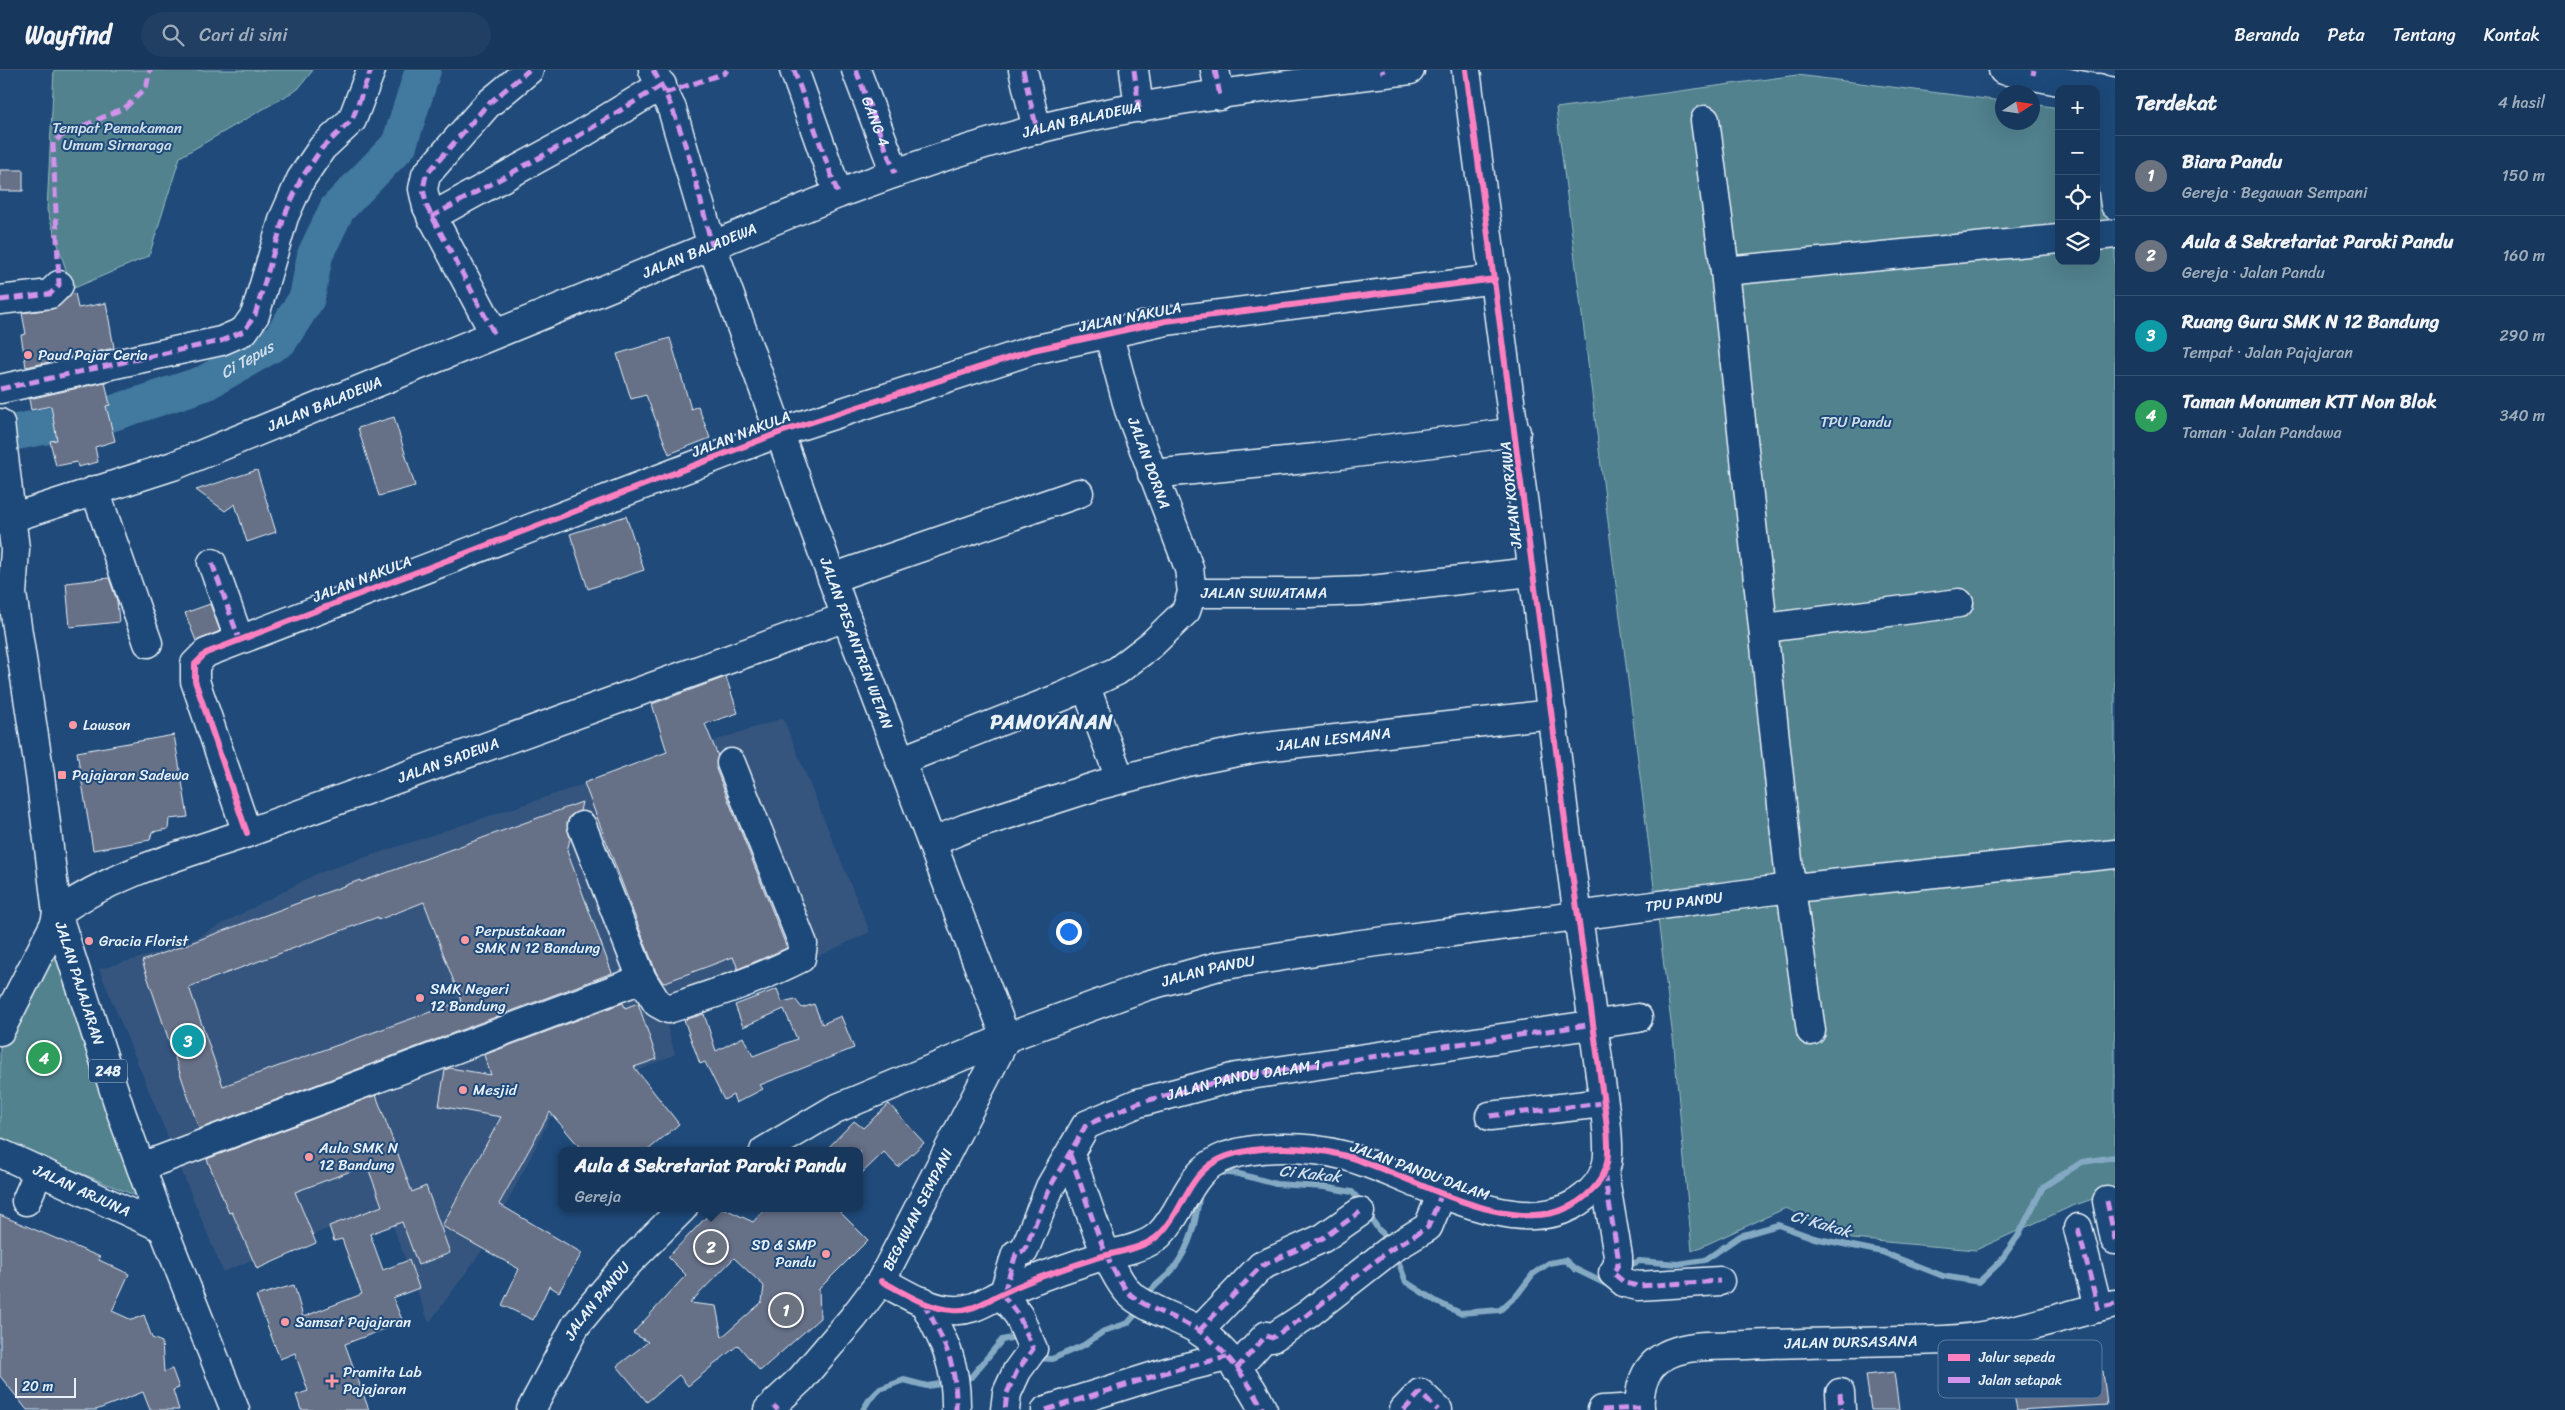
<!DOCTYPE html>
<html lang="id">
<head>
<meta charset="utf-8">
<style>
  body { margin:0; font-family:Sriracha,sans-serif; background:#203f62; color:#f1f3f6 }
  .controls { position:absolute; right:15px; top:15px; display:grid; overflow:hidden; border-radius:10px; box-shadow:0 5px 20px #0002 }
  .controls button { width:45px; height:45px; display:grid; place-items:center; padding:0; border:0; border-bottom:1px solid #365272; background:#17385c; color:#f1f3f6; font:25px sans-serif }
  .compass { position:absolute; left:1995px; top:15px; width:45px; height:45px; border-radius:50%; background:#17385c; box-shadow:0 5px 20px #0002; rotate:78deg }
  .scale { position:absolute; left:15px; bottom:12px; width:61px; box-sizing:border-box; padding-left:5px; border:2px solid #e8f1f8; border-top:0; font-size:14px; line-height:18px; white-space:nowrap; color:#e8f1f8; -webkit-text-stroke:4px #1f4a7a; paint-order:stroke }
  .you { position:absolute; left:1068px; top:861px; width:18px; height:18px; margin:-12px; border:4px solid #fff; border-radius:50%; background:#1a73e8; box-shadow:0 0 0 8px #1a73e833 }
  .badge { display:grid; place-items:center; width:32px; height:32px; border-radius:50%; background:#ff9aa2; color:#fff; font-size:16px; font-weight:700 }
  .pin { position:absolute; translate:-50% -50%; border:2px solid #fff; box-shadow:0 1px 5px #0006 }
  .popup { position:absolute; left:558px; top:1077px; width:305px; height:65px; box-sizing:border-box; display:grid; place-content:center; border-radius:10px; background:#17385c; filter:drop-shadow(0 1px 4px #0005); font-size:16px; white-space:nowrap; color:#9eacbb }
  .popup b { font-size:19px; color:#f1f3f6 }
  .popup::after { content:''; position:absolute; left:50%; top:100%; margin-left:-10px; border:10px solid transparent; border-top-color:#17385c }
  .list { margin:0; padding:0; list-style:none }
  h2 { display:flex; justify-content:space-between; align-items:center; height:65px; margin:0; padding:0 20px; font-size:21px }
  h2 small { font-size:16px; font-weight:400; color:#9eacbb }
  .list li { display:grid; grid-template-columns:32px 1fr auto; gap:15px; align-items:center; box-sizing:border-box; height:80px; padding:0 20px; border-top:1px solid #365272 }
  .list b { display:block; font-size:19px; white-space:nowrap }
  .list p { margin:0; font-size:16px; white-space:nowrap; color:#9eacbb }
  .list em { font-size:16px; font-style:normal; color:#9eacbb }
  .icon { flex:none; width:28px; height:28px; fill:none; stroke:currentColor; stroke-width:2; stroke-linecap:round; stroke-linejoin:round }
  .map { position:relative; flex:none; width:2115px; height:1340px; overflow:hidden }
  header { display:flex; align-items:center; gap:30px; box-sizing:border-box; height:70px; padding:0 25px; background:#17385c; border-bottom:1px solid #365272 }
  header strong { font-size:24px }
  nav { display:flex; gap:28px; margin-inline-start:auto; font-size:18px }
  .search { width:350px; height:45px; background:#203f62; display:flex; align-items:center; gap:12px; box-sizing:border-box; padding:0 18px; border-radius:28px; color:#9eacbb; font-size:19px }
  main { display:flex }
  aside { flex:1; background:#17385c }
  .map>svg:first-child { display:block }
</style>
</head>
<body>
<header>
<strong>Wayfind</strong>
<div class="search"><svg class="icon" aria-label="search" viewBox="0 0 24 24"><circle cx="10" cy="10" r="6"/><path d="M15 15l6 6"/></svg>Cari di sini</div>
<nav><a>Beranda</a><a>Peta</a><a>Tentang</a><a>Kontak</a></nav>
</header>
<main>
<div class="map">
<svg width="2115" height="1340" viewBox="0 0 2115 1340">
  <rect width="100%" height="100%" fill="#1f4a7a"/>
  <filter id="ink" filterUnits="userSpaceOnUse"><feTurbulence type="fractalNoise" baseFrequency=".02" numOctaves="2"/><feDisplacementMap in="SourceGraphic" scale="10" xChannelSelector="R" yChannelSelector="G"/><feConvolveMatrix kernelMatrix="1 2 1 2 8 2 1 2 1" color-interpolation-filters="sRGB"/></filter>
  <g filter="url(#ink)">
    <path fill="#34557e" d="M783 648 870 862 667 957 675 984 556 1037 484 1178 429 1253 385 1135 223 1202 99 899 179 877 318 803Z"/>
    <path fill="#51828e" stroke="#9cbac3" d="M54 0H313L298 19 180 87 149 186 72 219 47 140Z
      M1797 5 2002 31V52H2032L2033 34 2059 38V191H2096V58L2115 88V1121L2070 1137 1976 1180 1852 1169 1786 1138 1692 1181 1674 976 1556 38Z
      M51 868 92 1002 139 1127 0 1070V974Z"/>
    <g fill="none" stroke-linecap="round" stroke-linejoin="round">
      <path stroke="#84a9c3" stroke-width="6" d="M1217 1102 1239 1104 1276 1114 1324 1117 1352 1122 1362 1133
        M1367 1142 1378 1159 1391 1171
        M1396 1185 1406 1212 1437 1232 1460 1243 1500 1240 1517 1225 1533 1204 1549 1193 1565 1190 1575 1199 1606 1214 1610 1210
        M1626 1197 1639 1191 1678 1194 1705 1190 1740 1166 1778 1155 1814 1168 1882 1182 1943 1206 1979 1212 1999 1193 2018 1166 2043 1117 2082 1092 2115 1087
        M1147 1227C1152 1215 1166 1209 1173 1199 1192 1175 1196 1150 1200 1121
        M1037 1288 1052 1289 1084 1275 1104 1261 1128 1253 1141 1238
        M962 1309 971 1307 1002 1270 1015 1267 1020 1272
        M863 1340 869 1330 880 1319 904 1310 927 1316 947 1313"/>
      <path stroke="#42799f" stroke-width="36" id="s1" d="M0 365 107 345 205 313 280 270 307 228 315 185 337 139 399 75 423 0"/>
    </g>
    <path fill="#666f87" stroke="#e8f1f8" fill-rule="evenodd" d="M0 100H23V121H0Z
      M75 223 78 238 106 233 114 278 26 297 21 265 26 264 22 243 52 239Z
      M670 268 691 339 698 336 710 368 669 384 646 325 631 329 617 284Z
      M105 312 110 335 106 336 115 371 95 377 98 392 78 397 77 392 56 396 50 371 57 370 51 336 31 340 29 329Z
      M394 347 415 416 379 426 358 358Z
      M257 400 276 462 247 472 235 434 225 441 196 420Z
      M626 446 644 500 588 519 570 464Z
      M109 508 117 531 119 552 70 557 66 513Z
      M210 534 220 561 196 571 185 543Z
      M726 607 738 643 705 654 718 686 716 699 787 878 738 899 733 887 663 913 656 902 584 713 667 682 652 634Z
      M174 665 188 747 169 749 168 759 152 762 150 770 93 780 77 682Z
      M582 732 580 741 570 746 567 753 570 769 567 781 612 903 199 1059 142 891 360 810 361 812ZM424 832 461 931 223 1016 189 917 378 847V850Z
      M777 919 782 932 795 929 802 938 814 934 822 954 841 946 854 978 760 1015 763 1019 736 1033 733 1025 724 1030 705 992 700 994 684 950 704 944 716 981 743 967 753 986 797 969 784 939 743 957 735 935Z
      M623 933 625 938 638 933 657 989 634 997 679 1054 647 1081H583L550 1042 499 1134 582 1183 559 1222 549 1216 533 1250 502 1235 519 1199 442 1156 501 1047 439 1036 445 1000 450 998 491 1005 484 985Z
      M376 1025 412 1122 426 1116 450 1183 418 1195 402 1152 370 1164 383 1200 409 1190 419 1218 393 1228 403 1252 345 1274 369 1340H301L296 1325 308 1321 295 1283 280 1289 256 1226 294 1215 303 1247 362 1224 342 1169 334 1171 329 1156 382 1136 367 1095 295 1122 316 1173 257 1199 232 1142 229 1143 207 1089Z
      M889 1034 924 1073 898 1097 884 1082 860 1105V1081H825L854 1051 863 1058Z
      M715 1138H723L753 1152 766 1138H836L868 1170 819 1219 820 1248 760 1301 738 1275 688 1316 679 1305 647 1332 617 1296 648 1272 633 1263 686 1205 668 1187ZM734 1188 764 1216 762 1232 722 1267 716 1236 690 1233Z
      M0 1145 100 1187 99 1190 129 1204 112 1241 132 1250 144 1245 152 1268 162 1272 164 1302 172 1299 179 1318 173 1320 179 1340H150L143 1322 96 1340H27L0 1306Z
      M2103 1301 2107 1335 2017 1340 2012 1315 2035 1310 2036 1315 2074 1310 2073 1305Z
      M1894 1302 1899 1340H1871L1866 1305Z"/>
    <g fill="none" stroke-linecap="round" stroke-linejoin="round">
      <g stroke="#e8f1f8" stroke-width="31">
        <g id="minor">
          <path id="s2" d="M653 0 672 39 712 176 846 547 1006 968"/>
          <path d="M794 0 838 124"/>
          <path id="s3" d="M856 0 895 103"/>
          <path d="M1023 0 1037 60"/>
          <path d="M1134 0 1139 38"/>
          <path d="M1215 0 1220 26"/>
          <path d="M2003 0 2115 22"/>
          <path d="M2099 18 2115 135"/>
          <path d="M1705 50 1725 201 1791 819 1811 961"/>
          <path d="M431 147 575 68 662 15"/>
          <path d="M2096 166 2115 164"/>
          <path d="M1725 201 2059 169"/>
          <path d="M0 230 50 224 59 215"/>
          <path d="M494 263 427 137 423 119 426 105 487 35 529 0"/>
          <path d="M0 319 221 271 244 261 255 245 284 147 301 109 322 78 352 50 371 0"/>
          <path d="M1152 404 1316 388 1516 362"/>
          <path d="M95 420 148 573"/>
          <path id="s4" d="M11 448 173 396 838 124C918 94 1001 66 1084 48 1190 25 1303 13 1410 0"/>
          <path d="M212 493 239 569"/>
          <path d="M832 508 1079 423"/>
          <path id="s5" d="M1192 523H1309L1362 521 1532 502"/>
          <path d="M1765 558 1959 533"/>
          <path d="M1086 617 1120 709"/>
          <path d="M900 691 1064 626 1117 601 1152 574 1186 541 1192 523 1189 498 1129 340 1108 262"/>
          <path d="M582 756 642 909 657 933 668 939C713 924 758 910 801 888L803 874 731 693"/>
          <path d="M247 763 195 611V594L206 583 781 362 1033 280 1166 251 1495 209"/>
          <path id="s6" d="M932 772 966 758 1100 715 1187 692 1257 678 1552 644"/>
          <path id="s7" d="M57 843C114 803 182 785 247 763L846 547"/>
          <path d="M1490 1046 1603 1033"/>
          <path id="s8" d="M764 1081 835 1039 1006 968 1147 916 1219 896 1354 875 1775 820 2115 784"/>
          <path d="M1070 1085C1084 1120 1104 1195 1128 1222 1143 1238 1179 1248 1198 1260 1224 1278 1250 1312 1263 1340"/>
          <path d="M141 1097 642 909"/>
          <path d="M1604 1103 1618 1186V1195L1613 1203 1625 1213 1638 1216 1720 1211"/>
          <path d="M26 1131 39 1101"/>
          <path d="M2107 1131 2115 1170"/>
          <path d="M2078 1158 2098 1238"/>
          <path d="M881 1211C902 1221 927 1239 952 1240 973 1242 987 1230 1005 1222 1034 1208 1066 1198 1096 1188 1115 1182 1144 1179 1159 1165 1186 1139 1186 1101 1227 1086 1261 1075 1307 1076 1342 1085 1405 1101 1508 1170 1571 1136 1591 1125 1608 1107 1608 1083 1609 1055 1602 1025 1599 997 1589 920 1577 844 1567 767 1535 511 1501 255 1466 0"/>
          <path id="s9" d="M1004 1222 1016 1184 1024 1181 1050 1117 1086 1055 1138 1033 1236 1007 1638 948"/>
          <path d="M1002 1224 1019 1246 1033 1279 1017 1301 1007 1323 1005 1340"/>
          <path d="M923 1231C944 1271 957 1293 956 1340"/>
          <path d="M1199 1261 1261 1196 1323 1168 1360 1142"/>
          <path d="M1236 1299 1266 1266 1272 1268 1307 1245 1390 1180 1428 1157 1442 1123"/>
          <path d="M1840 1323 1841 1340"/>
          <path id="s10" d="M531 1340 576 1255 625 1196 683 1138"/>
          <path id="s11" d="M768 1340 801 1309 853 1248 881 1211 1006 968"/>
          <path d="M1046 1340 1170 1301 1227 1287"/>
          <path d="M1404 1340 1420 1323 1438 1340"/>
          <path d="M1602 1340 1640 1338"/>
          <path id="s12" d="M1640 1340C1638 1313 1647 1290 1676 1281 1698 1274 1724 1276 1747 1275 1813 1272 1879 1272 1944 1270 2002 1268 2059 1246 2115 1234"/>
        </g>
      </g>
      <g stroke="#e8f1f8" stroke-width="31">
        <g id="major">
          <path d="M0 961 55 853 57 843"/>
          <path id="s13" d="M0 1083 163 1158"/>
        </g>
      </g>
      <g stroke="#e8f1f8" stroke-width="31">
        <g id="highway">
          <path id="s14" d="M0 353 15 479 12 524 40 705 57 843 121 1042 163 1158 235 1340"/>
        </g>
      </g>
      <use href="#minor" stroke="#1f4a7a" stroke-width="28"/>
      <use href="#major" stroke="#1f4a7a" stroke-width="28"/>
      <use href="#highway" stroke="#1f4a7a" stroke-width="28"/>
      <path stroke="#d193ec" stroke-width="5" stroke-dasharray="10 5" stroke-linecap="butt" d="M653 0C684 53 697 117 712 176
        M794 0 838 124
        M856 0 895 103
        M1023 0 1037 60
        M1134 0 1139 38
        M1215 0 1220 26
        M1382 0 1383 3
        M2033 5 2034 0
        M665 23 725 3 727 0
        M431 147 575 68 662 15
        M0 230 50 224 59 215 53 73 61 66 126 37 146 18 150 0
        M494 263 427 137 423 119 426 105 487 35 529 0
        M0 319 221 271 244 261 255 245 284 147 301 109 322 78 352 50 371 0
        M212 493 239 569
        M1490 1046 1603 1033
        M1070 1085C1084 1120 1104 1195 1128 1222 1143 1238 1179 1248 1198 1260 1224 1278 1250 1312 1263 1340
        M1604 1103 1618 1186V1195L1613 1203 1625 1213 1638 1216 1720 1211
        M2107 1131 2115 1170
        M2078 1158 2098 1238 2115 1234
        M1004 1222 1016 1184 1024 1181 1050 1117 1086 1055 1138 1033 1236 1007 1594 954
        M1002 1224 1019 1246 1033 1279 1017 1301 1007 1323 1005 1340
        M924 1233C945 1273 957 1294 956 1340
        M1199 1261 1261 1196 1323 1168 1360 1142
        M1236 1299 1266 1266 1272 1268 1307 1245 1390 1180 1428 1157 1442 1123
        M1840 1323 1841 1340
        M774 1336 778 1340
        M1046 1340 1170 1301 1227 1287
        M1404 1340 1420 1323 1438 1340
        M1602 1340 1640 1338"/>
      <g stroke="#1f4a7a" stroke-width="9">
        <path id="cycleway" d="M247 763 195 611V594L206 583 781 362 1033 280 1166 251 1495 209
          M881 1211C902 1221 927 1239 952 1240 973 1242 987 1230 1005 1222 1034 1208 1066 1198 1096 1188 1115 1182 1144 1179 1159 1165 1186 1139 1186 1101 1227 1086 1261 1075 1307 1076 1342 1085 1405 1101 1508 1170 1571 1136 1591 1125 1608 1107 1608 1083 1609 1055 1602 1025 1599 997 1589 920 1577 844 1567 767 1535 511 1501 255 1466 0"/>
      </g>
      <use href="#cycleway" stroke="#ff80c0" stroke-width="6"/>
    </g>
  </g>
  <g fill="#ff9aa2" stroke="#1f4a7a" stroke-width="2">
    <circle cx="28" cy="285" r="5"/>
    <circle cx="73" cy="655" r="5"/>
    <rect x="57" y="700" width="10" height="10" rx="2.5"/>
    <circle cx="465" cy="870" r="5"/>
    <circle cx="89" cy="871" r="5"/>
    <circle cx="420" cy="928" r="5"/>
    <circle cx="463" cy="1020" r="5"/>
    <circle cx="309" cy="1087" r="5"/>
    <circle cx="826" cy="1184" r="5"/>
    <circle cx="285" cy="1252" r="5"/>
    <path d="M329.5 1303.5h5v5h5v5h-5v5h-5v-5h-5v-5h5z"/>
  </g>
  <g text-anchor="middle" stroke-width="4" stroke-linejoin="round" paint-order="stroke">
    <rect fill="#1f4a7a" stroke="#acbfd2" stroke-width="1" x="89" y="989.5" width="38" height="23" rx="4"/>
    <g font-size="14" font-weight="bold" fill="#e8f1f8">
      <text x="108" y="1006">248</text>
    </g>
    <g font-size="15" fill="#e8f1f8" stroke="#1f4a7a">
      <text dy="5" stroke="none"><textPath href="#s3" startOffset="55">GANG 4</textPath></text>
      <text dy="5" stroke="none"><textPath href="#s4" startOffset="1144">JALAN BALADEWA</textPath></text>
      <text dy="5" stroke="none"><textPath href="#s4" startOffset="739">JALAN BALADEWA</textPath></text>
      <text transform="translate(1130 247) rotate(-11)" y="5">JALAN NAKULA</text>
      <text dy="5" stroke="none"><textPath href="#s4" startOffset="334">JALAN BALADEWA</textPath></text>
      <text transform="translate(741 364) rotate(-21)" y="5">JALAN NAKULA</text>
      <text transform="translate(1149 393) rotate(70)" y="5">JALAN DORNA</text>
      <text transform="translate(1511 425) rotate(-96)" y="5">JALAN KORAWA</text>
      <text transform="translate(362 509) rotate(-21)" y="5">JALAN NAKULA</text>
      <text dy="5" stroke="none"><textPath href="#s5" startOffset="72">JALAN SUWATAMA</textPath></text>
      <text dy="5" stroke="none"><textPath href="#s2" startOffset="609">JALAN PESANTREN WETAN</textPath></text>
      <text dy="5" stroke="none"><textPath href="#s6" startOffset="416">JALAN LESMANA</textPath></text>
      <text dy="5" stroke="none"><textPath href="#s7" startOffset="421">JALAN SADEWA</textPath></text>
      <text dy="5" stroke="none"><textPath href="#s8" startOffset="962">TPU PANDU</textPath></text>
      <text dy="5" stroke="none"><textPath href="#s8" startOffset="481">JALAN PANDU</textPath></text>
      <text dy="5" stroke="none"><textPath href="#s14" startOffset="568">JALAN PAJAJARAN</textPath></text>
      <text dy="5" stroke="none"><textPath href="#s9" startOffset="354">JALAN PANDU DALAM 1</textPath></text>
      <text transform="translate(1420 1101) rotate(20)" y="5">JALAN PANDU DALAM</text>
      <text dy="5" stroke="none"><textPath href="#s13" startOffset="90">JALAN ARJUNA</textPath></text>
      <text dy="5" stroke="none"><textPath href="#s11" startOffset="252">BEGAWAN SEMPANI</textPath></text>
      <text dy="5" stroke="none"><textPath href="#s10" startOffset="128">JALAN PANDU</textPath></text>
      <text dy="5" stroke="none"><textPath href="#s12" startOffset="251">JALAN DURSASANA</textPath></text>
    </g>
    <g font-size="15" fill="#d1e0e8" stroke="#1f4a7a">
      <text x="117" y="63">Tempat Pemakaman<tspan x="117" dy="17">Umum Sirnaraga</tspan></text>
      <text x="1856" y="357">TPU Pandu</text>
    </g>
    <g font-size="15" fill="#e8f1f8" stroke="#1f4a7a" text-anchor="start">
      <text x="38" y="290">Paud Pajar Ceria</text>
      <text x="83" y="660">Lawson</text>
      <text x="72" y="710">Pajajaran Sadewa</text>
      <text x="475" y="866">Perpustakaan<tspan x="475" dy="17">SMK N 12 Bandung</tspan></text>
      <text x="99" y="876">Gracia Florist</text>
      <text x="430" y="924">SMK Negeri<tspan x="430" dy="17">12 Bandung</tspan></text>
      <text x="473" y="1025">Mesjid</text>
      <text x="319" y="1083">Aula SMK N<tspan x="319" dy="17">12 Bandung</tspan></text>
      <text x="816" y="1180" text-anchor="end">SD &amp; SMP<tspan x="816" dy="17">Pandu</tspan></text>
      <text x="295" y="1257">Samsat Pajajaran</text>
      <text x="343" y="1307">Pramita Lab<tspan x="343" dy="17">Pajajaran</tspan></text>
    </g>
    <g font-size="16" font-style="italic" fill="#cfdfeb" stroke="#1f4a7a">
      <text dy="6" stroke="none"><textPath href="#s1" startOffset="260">Ci Tepus</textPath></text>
      <text transform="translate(1310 1103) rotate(6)" y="6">Ci Kakak</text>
      <text transform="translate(1821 1153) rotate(16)" y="6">Ci Kakak</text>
    </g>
    <g font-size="20" font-weight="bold" letter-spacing="1" fill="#e8f1f8" stroke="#1f4a7a">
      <text x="1052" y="659">PAMOYANAN</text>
    </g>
  </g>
  <rect x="1938" y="1270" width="164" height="58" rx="8" fill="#1f4a7a" stroke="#5b7ca0" stroke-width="1"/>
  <rect x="1948" y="1284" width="22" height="7" fill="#ff80c0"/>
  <rect x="1948" y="1307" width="22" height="6" fill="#d193ec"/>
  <g font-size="14" fill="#e8f1f8">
    <text x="1979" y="1292">Jalur sepeda</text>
    <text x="1979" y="1315">Jalan setapak</text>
  </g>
</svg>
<div class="controls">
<button>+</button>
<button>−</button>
<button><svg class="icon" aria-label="locate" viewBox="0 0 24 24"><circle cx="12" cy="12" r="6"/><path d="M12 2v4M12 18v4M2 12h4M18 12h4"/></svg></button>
<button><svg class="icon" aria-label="layers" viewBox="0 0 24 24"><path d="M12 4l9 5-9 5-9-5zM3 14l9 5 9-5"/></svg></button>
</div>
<svg class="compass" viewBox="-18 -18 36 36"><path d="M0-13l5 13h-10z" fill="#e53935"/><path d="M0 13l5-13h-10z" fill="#9eacbb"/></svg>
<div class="scale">20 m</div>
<div class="you"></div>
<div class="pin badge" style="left:786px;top:1240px;background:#6b7280">1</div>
<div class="pin badge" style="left:711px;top:1177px;background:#6b7280">2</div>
<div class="popup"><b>Aula &amp; Sekretariat Paroki Pandu</b>Gereja</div>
<div class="pin badge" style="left:188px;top:971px;background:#0f9aa8">3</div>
<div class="pin badge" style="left:44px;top:988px;background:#2e9e5b">4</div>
</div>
<aside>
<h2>Terdekat<small>4 hasil</small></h2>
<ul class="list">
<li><span class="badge" style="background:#6b7280">1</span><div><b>Biara Pandu</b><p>Gereja · Begawan Sempani</p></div><em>150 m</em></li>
<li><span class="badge" style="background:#6b7280">2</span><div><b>Aula &amp; Sekretariat Paroki Pandu</b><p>Gereja · Jalan Pandu</p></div><em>160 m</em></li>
<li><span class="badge" style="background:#0f9aa8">3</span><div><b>Ruang Guru SMK N 12 Bandung</b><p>Tempat · Jalan Pajajaran</p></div><em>290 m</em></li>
<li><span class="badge" style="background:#2e9e5b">4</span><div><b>Taman Monumen KTT Non Blok</b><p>Taman · Jalan Pandawa</p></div><em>340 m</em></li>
</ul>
</aside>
</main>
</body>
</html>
